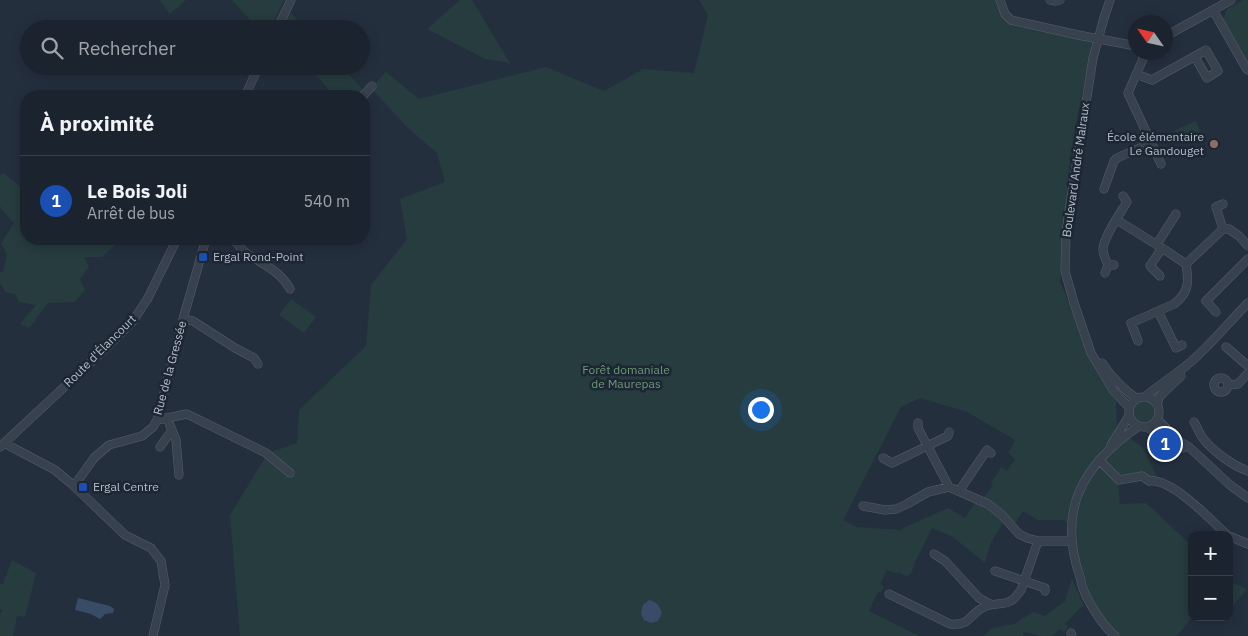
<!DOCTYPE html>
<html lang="fr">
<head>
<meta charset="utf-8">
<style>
  body { margin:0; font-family:"IBM Plex Sans",sans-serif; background:#282f3a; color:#f1f3f6 }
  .controls { position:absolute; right:15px; bottom:15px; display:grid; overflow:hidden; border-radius:10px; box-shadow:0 2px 12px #0003 }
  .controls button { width:45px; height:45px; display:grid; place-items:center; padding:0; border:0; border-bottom:1px solid #39404a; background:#1b232e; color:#f1f3f6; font:25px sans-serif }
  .compass { position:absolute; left:1128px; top:15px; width:45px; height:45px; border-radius:50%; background:#1b232e; box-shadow:0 2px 12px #0003; rotate:304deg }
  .you { position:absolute; left:760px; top:409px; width:18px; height:18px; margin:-12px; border:4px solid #fff; border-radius:50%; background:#1a73e8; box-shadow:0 0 0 8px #1a73e833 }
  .badge { display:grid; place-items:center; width:32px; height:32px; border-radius:50%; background:#8ab4f8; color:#fff; font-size:16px; font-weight:700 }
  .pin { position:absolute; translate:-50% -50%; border:2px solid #fff; box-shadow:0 1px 5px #0006 }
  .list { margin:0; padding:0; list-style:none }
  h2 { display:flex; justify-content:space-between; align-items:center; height:65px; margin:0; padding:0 20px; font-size:21px }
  h2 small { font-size:16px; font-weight:400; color:#a0a4aa }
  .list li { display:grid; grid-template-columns:32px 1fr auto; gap:15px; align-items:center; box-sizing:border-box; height:90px; padding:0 20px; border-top:1px solid #39404a }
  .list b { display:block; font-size:19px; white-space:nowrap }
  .list p { margin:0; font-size:16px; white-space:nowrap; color:#a0a4aa }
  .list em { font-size:16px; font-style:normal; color:#a0a4aa }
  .icon { flex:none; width:28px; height:28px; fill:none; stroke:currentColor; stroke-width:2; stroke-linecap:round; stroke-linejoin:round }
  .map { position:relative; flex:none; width:1248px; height:636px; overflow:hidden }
  .search { position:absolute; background:#1b232e; box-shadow:0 2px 12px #0003; left:20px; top:20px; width:350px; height:55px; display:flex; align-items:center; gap:12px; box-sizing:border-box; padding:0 18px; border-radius:28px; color:#a0a4aa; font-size:19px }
  .panel { position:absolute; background:#1b232e; box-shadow:0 2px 12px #0003; left:20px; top:90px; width:350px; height:155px; border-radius:20px }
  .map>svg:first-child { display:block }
</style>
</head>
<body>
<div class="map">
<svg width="1248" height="636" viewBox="0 0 1248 636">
  <rect width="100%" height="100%" fill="#242f3e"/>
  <path fill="#263c3f" d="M159 0H186L170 14Z
    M232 0H284L270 29H258Z
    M460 0H472L510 63 485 59 427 29Z
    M699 0H1003L1011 21 1092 42 1070 156 1060 281 1096 371 1116 401 1117 429 1142 447 1158 479 1118 482 1120 504 1146 503 1192 546V617L1177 636H1120L1113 631 1087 595 1070 527 1064 520H1038L1023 511 1014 524 1006 515 983 498 993 485 991 483 1001 467 1007 471 1015 459 1008 453 1015 440 967 412 920 398 901 407 843 520 857 527 902 530 903 528 948 508 965 518 976 501 1004 521 991 542 985 563 953 537 932 528 915 562 911 574 906 576 898 572 896 573 887 570 880 584 884 586 881 592H878L869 611 919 636H240L230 515 268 453 297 443 299 410 366 346 371 285 407 239 400 199 445 182 437 153 406 126 371 88 386 72 419 99 546 67 604 91 643 69 694 73 708 15Z
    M1243 0H1248V65L1223 20 1227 9Z
    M290 12 306 29H281Z
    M308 66H341L365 92 361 96H334Z
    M1196 121 1201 133 1180 143 1175 130Z
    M3 173 26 191V239H112L115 245 102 257H84L89 267 80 279 85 290 75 302 48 303 29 328 20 324 36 305 19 302 15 294 5 292 2 285 0 284V272H3L7 254 1 243 14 223 1 209 0 205V176Z
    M291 299 316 317 304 333 279 315Z
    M1132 412a11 11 0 1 1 22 0a11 11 0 1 1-22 0Z
    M12 560 36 573 25 617 17 616 13 636H0V614L2 610 0 609V584H3Z
    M1072 578 1084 607H1081L1065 624 1068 627 1064 632 1060 629 1052 636H1042L1024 632 1023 636H983L993 628 1014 624 1033 612 1045 616 1065 601Z
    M1229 581 1247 589 1233 606 1229 602Z"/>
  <path fill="#394c67" d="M78 598 110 606 114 609 113 613 105 614 100 619 91 614 75 610Z
    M649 600C657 602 659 605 662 613L658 621 651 623 644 620 641 614 643 605Z"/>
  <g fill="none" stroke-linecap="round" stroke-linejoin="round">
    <g stroke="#565f6c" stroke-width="9">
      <path id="minor" d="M1000 0 1005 14 1011 20 1078 35 1136 46
        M1050 0 1056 1 1060 0
        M1110 0 1104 18 1093 58 1070 205 1066 233 1065 271 1074 303 1091 353 1113 390 1123 401 1129 407
        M1213 10 1246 68 1248 70
        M277 29 291 0
        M1166 36 1231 0
        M1142 52 1143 59 1128 93 1161 164
        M1136 74 1152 80 1206 50 1218 71 1207 78 1195 57
        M245 96 259 66
        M363 96 372 86
        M1104 189 1114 161 1117 158 1151 143
        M1117 220 1165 250 1186 264 1223 229H1229L1239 236 1248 246
        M1223 229 1216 207 1223 204
        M234 239V241C238 244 241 249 245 252 261 264 280 270 290 289
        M1157 244 1176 214
        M1108 265C1106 260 1103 255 1103 249 1103 238 1121 212 1127 202L1123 196
        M1105 273 1108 265H1114
        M1160 276 1150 266 1162 248
        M1158 311 1176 348 1182 345
        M1216 312 1206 301 1248 259
        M183 319 193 321 235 348 254 358 258 364
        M1138 341 1131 323 1174 304C1189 293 1189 282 1186 264
        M1226 347 1248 366
        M1102 363C1111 376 1123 389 1137 399
        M1214 385a7 7 0 1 1 14 0a7 7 0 1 1-14 0Z
        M1229 385 1238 384 1248 373
        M1129 412a15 15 0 1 1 30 0a15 15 0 1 1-30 0Z
        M1145 397C1161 383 1179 373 1194 359 1213 342 1230 321 1248 303
        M1157 405 1159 398 1161 395 1181 376
        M167 418 176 440 179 475
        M1157 419 1179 441 1189 447 1230 485 1248 498
        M157 420 187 414 266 453 290 473
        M1194 422C1197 427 1199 432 1202 437 1211 450 1233 466 1248 471
        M918 423V428L949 487
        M1147 427 1171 442 1183 448
        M4 443 55 470 74 486 125 535 151 548 161 561 165 585 153 636
        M1111 445 1126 421 1129 415
        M0 447 104 350 133 321 148 298 177 239
        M160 447 172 430
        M883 458 892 463 948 436 949 432
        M1099 460 1119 480 1142 476 1149 481C1172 478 1211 520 1227 535
        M74 486 94 458 109 445 142 436 153 427 157 420 183 319 206 239
        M959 491 987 450 991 453
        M863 506 885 510 896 509 907 504 928 492 949 487 988 504 1002 515 1019 534 1027 538 1038 541H1071
        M1229 536 1248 544
        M934 554 945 561 979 598 990 604
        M995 571 1045 588V591
        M889 594 950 624C971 626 969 614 984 607 1000 600 1008 610 1021 590L1038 541
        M1071 633 1072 636
        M1115 636C1104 627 1092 608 1086 596 1083 590 1081 583 1080 577 1057 510 1082 465 1139 426"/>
    </g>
    <use href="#minor" stroke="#38414e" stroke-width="8"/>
  </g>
  <circle fill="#8d6e63" stroke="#1d2633" stroke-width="2" cx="1214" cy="144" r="5"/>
  <g fill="#1a4fb4" stroke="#1d2633" stroke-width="2">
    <rect x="198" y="252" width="10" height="10" rx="2.5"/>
    <rect x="78" y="482" width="10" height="10" rx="2.5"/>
  </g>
  <g text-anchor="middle" stroke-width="5" stroke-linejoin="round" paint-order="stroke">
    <g font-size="12" fill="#b4bcc9" stroke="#1d2633" text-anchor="start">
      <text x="1204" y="141" text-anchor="end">École élémentaire<tspan x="1204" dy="14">Le Gandouget</tspan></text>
      <text x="213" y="261">Ergal Rond-Point</text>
      <text x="93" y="491">Ergal Centre</text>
    </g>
    <g font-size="12" fill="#b4bcc9" stroke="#1d2633">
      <text transform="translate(1076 170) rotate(-82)" y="4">Boulevard André Malraux</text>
      <text transform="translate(100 351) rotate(-45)" y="4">Route d'Élancourt</text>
      <text transform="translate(170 368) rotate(-75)" y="4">Rue de la Gressée</text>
    </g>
    <g font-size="12" fill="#6b9a76" stroke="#1d2633">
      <text x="626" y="374">Forêt domaniale<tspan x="626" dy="14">de Maurepas</tspan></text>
    </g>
  </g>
</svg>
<div class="controls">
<button>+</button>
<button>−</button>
</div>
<svg class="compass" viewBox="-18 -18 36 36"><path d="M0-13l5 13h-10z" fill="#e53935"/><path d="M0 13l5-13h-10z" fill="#a0a4aa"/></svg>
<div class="you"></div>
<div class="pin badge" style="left:1165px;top:444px;background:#1a4fb4">1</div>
<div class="search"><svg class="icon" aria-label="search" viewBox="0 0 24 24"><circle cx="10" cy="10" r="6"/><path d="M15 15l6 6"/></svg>Rechercher</div>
<section class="panel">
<h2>À proximité<small></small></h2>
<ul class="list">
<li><span class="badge" style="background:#1a4fb4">1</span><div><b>Le Bois Joli</b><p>Arrêt de bus</p></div><em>540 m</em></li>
</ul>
</section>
</div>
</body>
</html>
